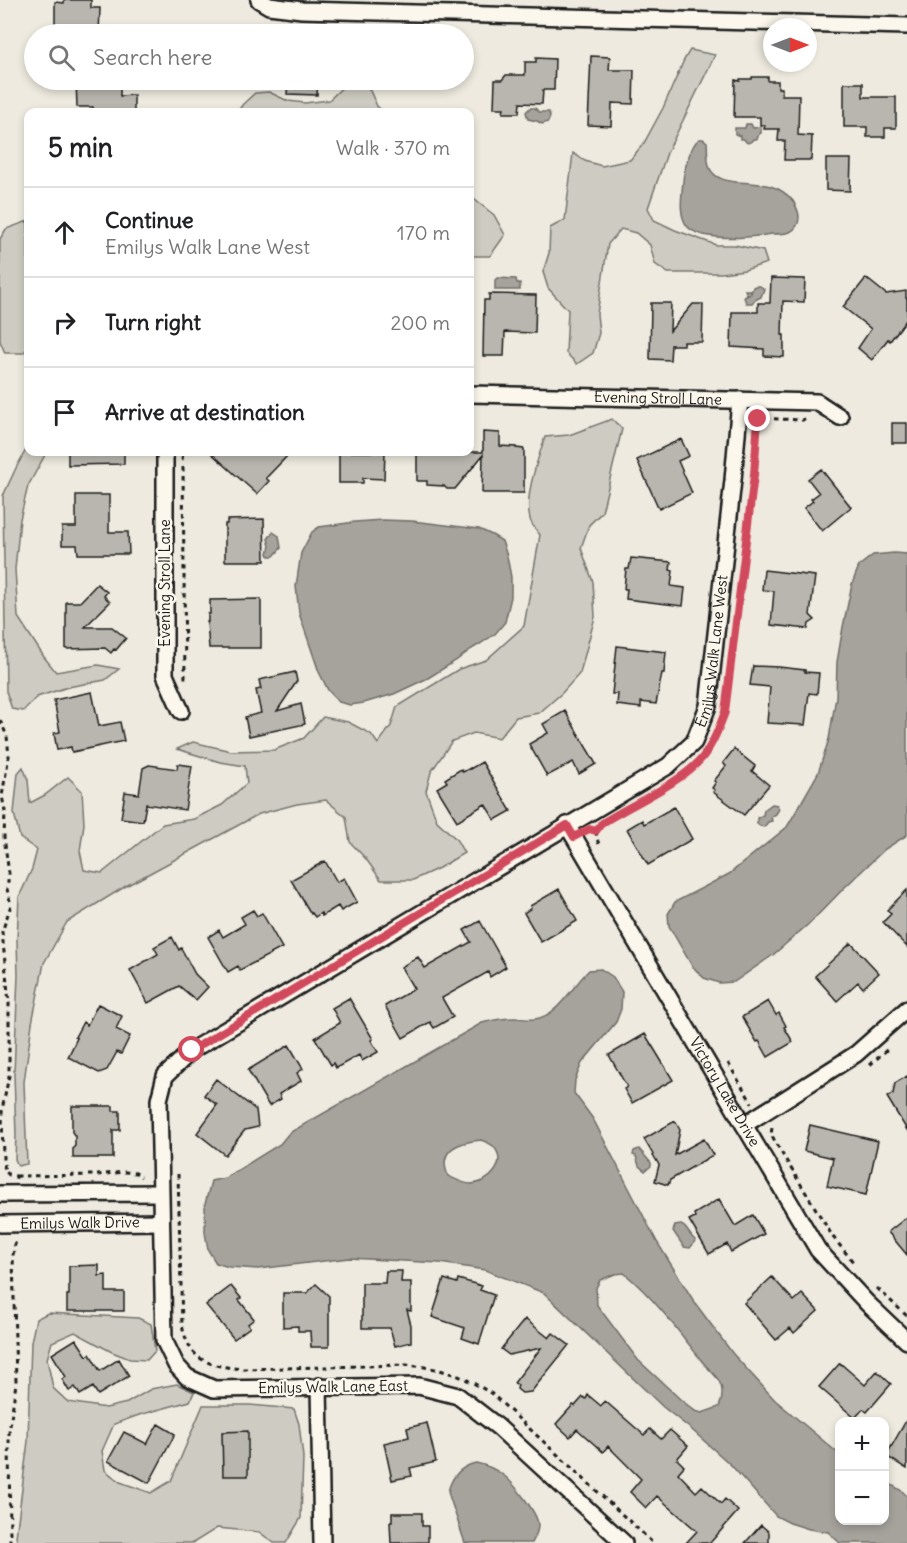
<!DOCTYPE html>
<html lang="en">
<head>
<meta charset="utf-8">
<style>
  body { margin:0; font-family:Delius,sans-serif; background:#f6f6f6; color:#202124 }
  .controls { position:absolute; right:18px; bottom:18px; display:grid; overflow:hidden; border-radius:12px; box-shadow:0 3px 9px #0003 }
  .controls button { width:54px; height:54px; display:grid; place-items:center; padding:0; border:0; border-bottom:2px solid #e0e0e0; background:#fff; color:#202124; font:30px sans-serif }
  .compass { position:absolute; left:763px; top:18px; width:54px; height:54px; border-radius:50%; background:#fff; box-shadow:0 3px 9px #0003; rotate:90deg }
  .stop { position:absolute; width:18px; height:18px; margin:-14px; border:4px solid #d1495b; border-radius:50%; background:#fff }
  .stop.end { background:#d1495b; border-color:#fff; box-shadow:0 2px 6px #0008 }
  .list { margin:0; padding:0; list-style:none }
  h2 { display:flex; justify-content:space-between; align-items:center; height:78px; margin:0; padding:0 24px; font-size:26px }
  h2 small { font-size:20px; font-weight:400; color:#757577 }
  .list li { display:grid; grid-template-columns:39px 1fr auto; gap:18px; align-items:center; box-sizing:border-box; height:90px; padding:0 24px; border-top:2px solid #e0e0e0 }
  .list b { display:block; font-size:22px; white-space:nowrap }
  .list p { margin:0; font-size:20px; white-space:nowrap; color:#757577 }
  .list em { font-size:20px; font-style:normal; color:#757577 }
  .icon { flex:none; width:33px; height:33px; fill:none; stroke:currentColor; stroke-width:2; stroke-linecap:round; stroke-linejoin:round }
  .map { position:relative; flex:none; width:907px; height:1543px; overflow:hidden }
  .search { position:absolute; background:#fff; box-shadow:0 3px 9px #0003; left:24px; top:24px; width:450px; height:66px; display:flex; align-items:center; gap:15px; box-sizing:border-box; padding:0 21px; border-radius:33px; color:#757577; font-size:22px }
  .panel { position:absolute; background:#fff; box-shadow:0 3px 9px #0003; left:24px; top:108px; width:450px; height:348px; border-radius:12px }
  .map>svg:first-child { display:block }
</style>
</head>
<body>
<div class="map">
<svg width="907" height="1543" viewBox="0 0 907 1543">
  <rect width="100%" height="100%" fill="#eeeadf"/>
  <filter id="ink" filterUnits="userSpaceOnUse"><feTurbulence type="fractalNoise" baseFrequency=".0167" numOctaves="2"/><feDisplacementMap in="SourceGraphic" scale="12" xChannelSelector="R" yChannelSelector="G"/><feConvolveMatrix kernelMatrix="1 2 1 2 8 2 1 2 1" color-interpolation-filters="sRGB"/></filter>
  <g filter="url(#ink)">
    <path fill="#ceccc2" stroke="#75746f" stroke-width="1.5" d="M690 50 715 55 667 153 648 208 654 220 675 230 716 245H735L763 251 767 263 745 270 721 273H668L655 264 650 245 636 233 621 229 608 244 597 314 599 333 593 353 577 364 566 353 568 310 548 288 543 272 549 253 550 228 565 220 573 153 585 161 602 166 630 160 644 143 663 108 684 60Z
      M350 80H365L377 106 383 112H237L243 104 255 93 269 92 288 101 305 103 329 100Z
      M470 196 494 215 505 235 490 256H470Z
      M28 221V348L23 353H5L0 341V239L6 229Z
      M612 419 622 429 602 512 589 525 581 548 593 582 595 617 580 673 562 693 539 713 516 717 499 738 474 733 452 741 431 772 426 791 437 821 456 839 464 853 439 868 413 880H381L366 859 350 842 346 817 326 800 297 804 259 814 126 886 67 922 44 963 32 1023 24 1082 27 1164 18 1166 15 1159 16 1135 14 1074 18 975 17 940 19 897 32 869 37 850 20 838 14 813 18 773 23 767 28 780 30 803 45 795 68 777 82 791 84 824 80 851 84 870 102 873 163 824 194 819 222 805 247 783 245 766 220 762 177 749 193 742 231 751 274 750 304 738 323 717 348 722 371 734 378 744 391 726 397 707 459 669 486 660 524 626 540 535C537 530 531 525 530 519 524 496 538 459 545 437L569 435Z
      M28 446V452H44L45 455 28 486 20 519 15 569 18 617 44 657 56 672 98 665 119 669 105 680 68 687 37 697 23 711 12 709 6 691 3 496 16 468Z
      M48 1313 138 1318 151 1324 155 1351 147 1360 130 1359 112 1352 75 1332 52 1342 47 1359 53 1388 68 1402 106 1408 127 1403 151 1389 177 1384 194 1392 190 1401 139 1415 114 1424 102 1451 105 1470 120 1482 151 1493 171 1481 203 1405H250L294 1409 299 1424 303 1457 301 1518 286 1543H274L259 1532 217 1528 193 1543H18L16 1537 28 1441 31 1342 36 1319Z"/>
    <path fill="#a6a39d" stroke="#6f6d69" stroke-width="1.5" fill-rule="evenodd" d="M530 108H535L539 112H549L550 117 548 122 542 124 537 121 528 119 526 112Z
      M746 124H751L753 128 761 127V133L759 134 757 139H753L752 141 748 143 746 142 744 139H740V136L735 134V128H745Z
      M699 139H703L707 142C708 151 706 166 713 173 729 191 770 172 793 201 796 206 799 211 799 217 799 223 796 229 790 232 785 234 777 234 772 234 752 237 701 243 687 226 678 214 682 195 683 181 684 170 690 146 699 139Z
      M497 278 516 279 517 283H520V290H495V280Z
      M755 286H760L764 289 761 297 755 300 752 303H746L744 297 749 295 747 294 745 290H750L751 293 753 287Z
      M382 520 412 521 479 529 492 535 502 541 507 556 511 577V597L505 622 495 634 480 644 470 650 457 660 428 678 394 694 364 703 350 705 339 702 328 690 319 672 299 613 296 586 301 553 312 532 319 527 355 522Z
      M273 532 279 536 281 548 274 556H269L268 553 270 546 268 539Z
      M894 553 907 554V835L885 849 845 887 812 921 773 955 734 982 719 983 704 978 692 966 669 926 668 914 675 902 729 874 787 827 801 803 818 773 829 739 836 697 837 662 843 627 852 584 859 566 873 555Z
      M772 804 777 805 779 809 776 814 771 817 772 821 768 822 764 827 760 826 757 823V818L763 815 764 810Z
      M601 969 613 977 622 992 621 1009 616 1022 582 1063 575 1080 574 1093 593 1119 657 1242 695 1303 733 1354 775 1400 839 1454 840 1520H884L885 1481 902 1491 907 1496V1543H840L828 1532 809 1529 790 1523 776 1516 731 1465 692 1430 663 1407 544 1293 485 1270 440 1263 349 1258 258 1269 229 1267 216 1263 208 1250 205 1232V1204L211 1181 225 1178 280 1144 289 1133 482 1023C493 1020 504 1018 515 1018 521 1018 528 1020 534 1019 557 1018 574 984 589 970ZM481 1140C486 1142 491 1143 494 1147 508 1163 489 1184 471 1184 464 1184 455 1179 448 1176 437 1149 459 1142 481 1140ZM624 1273C654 1298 677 1329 701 1360 706 1367 714 1373 719 1381 724 1390 723 1398 719 1407L702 1413 695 1411 680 1399 638 1360 597 1305 596 1288 600 1280 615 1274Z
      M639 1149 651 1163V1166L645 1171 639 1166 636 1156 633 1155 634 1151Z
      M681 1225C687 1227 689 1235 695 1240L694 1243 690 1248 684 1247 673 1231 675 1226Z
      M476 1463C486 1465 495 1469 503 1475 512 1481 538 1513 538 1525 538 1531 535 1538 532 1543H465L448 1492C451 1477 461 1466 476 1463Z"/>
    <path fill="#b9b6af" stroke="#1c1c1c" stroke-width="1.5" d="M64 0H91V8H100L99 34H55V2L64 3Z
      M591 56 610 57 609 70H634L633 104 612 103 611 126 588 125Z
      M536 58 555 59 554 90H543L542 104 520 103 519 113H503L504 108H494L495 80H502L506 75H525V62H536Z
      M752 77H768V81H778V88H782V95H799L798 135 812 136 811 160H784L785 141H778L779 129H764L765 125H760V117H734L735 80 740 81V79H752Z
      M76 80H120V96L134 95V112H118V111H93V107H77Z
      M288 80H318L317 95 287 94Z
      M844 83H863V97H896V128H885V137H867V127H844Z
      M826 159H851L850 191 826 190Z
      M771 278 805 279 804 302 783 301 782 335H784V357L764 356V349L731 347 732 312H758V303H770Z
      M866 278 886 294 906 291V298H907V319L890 341 888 339 872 360 858 348 871 329 843 307Z
      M489 294 536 295 535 333 505 332 504 356H483L484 300H489Z
      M651 303H671L670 331 693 304H703L702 342H684V345H671L670 360 650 359Z
      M892 423H907V443H892Z
      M483 432 500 433V446L516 447V448L524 449V493H482L483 455 455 489H447L444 486 427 485V481H417V452H483Z
      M681 439 689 456 678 461 692 493 659 509 637 460Z
      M68 452H124V464L68 465Z
      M210 452H291L266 478 269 481 257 494Z
      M339 452H385L384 479 363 478V483H339Z
      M821 469 851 507 822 531 804 508 813 501 811 499 819 493 808 479Z
      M76 495H109V532H128L129 554H78L77 545H62V527H76Z
      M264 519 265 561H225V524H227V520Z
      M631 558 671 562 670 570 673 571 671 586 685 588 683 606 626 599 627 589H624L626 569H629Z
      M764 570 815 576 810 615 815 620 809 624 808 629 771 625 774 591 762 590Z
      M97 584 107 592 104 596 110 602 85 627H112L126 638 116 650 114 649 111 653 105 648 66 649V602H80Z
      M261 599V648H209L207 622H208V614H210V600Z
      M617 646 666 652 664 673H662L656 704 641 702V708L617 705 618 694H612Z
      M753 666 779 667 805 670V672L819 673 817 694 809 693 805 725 767 723 770 687 750 685Z
      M295 672 297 681 277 711 301 704 305 724 249 736 245 717 261 713 256 690 261 689 259 680Z
      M92 692 99 726 120 722 124 741 72 752 71 747 57 750 54 733 60 732 54 700Z
      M565 711 596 764 579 774 573 762 547 776 529 744 548 733 543 724Z
      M734 749 755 766 752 771 769 785 744 815 713 792 715 790 712 788 716 782 714 781 726 766 723 763Z
      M482 762 511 811 495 820 485 804 457 821 437 788 447 782 445 779 461 769 463 772 470 768V769Z
      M178 764 192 766 185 810 146 804 143 821 121 818 125 792 139 794 143 768 149 765 177 769Z
      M674 807 692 839 648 865 627 829 642 820 644 824Z
      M325 861 337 882 344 878 357 902 341 911 338 906 322 916 321 913 315 917 312 913 311 914 291 880Z
      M559 889 577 921 541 942 524 913 531 908 530 906Z
      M907 890V947L883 922 891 914 887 910Z
      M253 910 257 916 262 913 282 948 240 970 238 966 228 972 208 937 219 930 223 937 245 924 241 917Z
      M480 921 506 967 490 977 488 972 442 998 453 1017 434 1028 430 1022 403 1038 385 1006 414 989 401 967 418 957 425 968 471 942 464 930Z
      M172 937 179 950 181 948 195 974 208 987 196 1000 179 986 148 1003 130 970 158 954 154 947Z
      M851 943 879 973 863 988 858 982 837 1001 815 976Z
      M349 998 373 1039 371 1040 378 1052 362 1061 359 1055 336 1068 333 1063 331 1065 315 1038 340 1023 332 1008Z
      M768 1001 776 1015 779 1013 786 1026 784 1027 793 1042 768 1057 759 1041 757 1042 742 1017Z
      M98 1004 122 1016 116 1029 130 1036 121 1054 117 1052 107 1070 99 1073 68 1057 77 1038 75 1037 83 1022 87 1025Z
      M645 1034 673 1080 632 1103 624 1089 627 1087 609 1055Z
      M289 1045 303 1069 297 1073 301 1081 279 1094 281 1099 269 1106 248 1070Z
      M907 1076V1130L887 1097 893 1094 895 1083Z
      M216 1079 256 1110 258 1127 245 1130 225 1155 197 1133 217 1105 204 1095Z
      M72 1106H113V1111H120V1130H113V1158H73V1148L75 1146V1136L72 1132Z
      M675 1121 680 1130 675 1155 704 1139 713 1155 670 1180 668 1185 655 1181 659 1165 644 1139Z
      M810 1125 878 1141 866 1195 827 1186 833 1158 804 1151Z
      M719 1199 735 1226 753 1215 764 1234 731 1252 727 1244 709 1254 689 1220 695 1217 694 1214Z
      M907 1217V1255L888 1232Z
      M99 1265V1276L106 1275V1292H124V1311H67V1295H69V1266Z
      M386 1271H402L401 1282H411V1311L407 1310 411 1325V1342L395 1346 390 1328H362V1283H385Z
      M772 1277 794 1301 802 1294 818 1311 794 1333 790 1328 776 1340 744 1303Z
      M444 1279 457 1283 458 1279 482 1286 480 1290 494 1295 479 1344 462 1338 465 1328 432 1317Z
      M316 1284 329 1296V1347H311L310 1331H298V1326L283 1327V1293H307Z
      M231 1286 241 1298 239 1300 254 1319 248 1324 250 1327 234 1339 206 1305Z
      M525 1319 549 1338 553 1333 569 1345 531 1392 522 1393 517 1389 518 1385 514 1383 541 1348 509 1355 501 1349Z
      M76 1339 87 1356 90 1354 100 1371 119 1359 129 1376 98 1395 93 1387 80 1395 75 1387 69 1391 62 1379 66 1377 52 1354Z
      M840 1363 865 1385 877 1371 891 1384 867 1412 863 1409 855 1418 819 1387Z
      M588 1395 601 1406 605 1401 644 1435 650 1429 661 1439 670 1430 688 1446 677 1459 684 1466 678 1473 696 1492 702 1486 721 1504 725 1499 738 1511 710 1543H686L697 1531 657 1496 646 1508 630 1492 641 1479 608 1446 603 1452 577 1429 570 1437 556 1424 573 1405 575 1406 583 1397 586 1399Z
      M907 1419V1469L886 1456Z
      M427 1423 436 1462 410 1468 412 1476 392 1480 384 1443 409 1437 407 1428Z
      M158 1424 175 1434 149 1483 108 1461 124 1432 147 1444Z
      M248 1431V1476H223L222 1432Z
      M392 1513H422V1526H428V1542L391 1543 390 1522H392Z
      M761 1525 769 1532V1543H745Z"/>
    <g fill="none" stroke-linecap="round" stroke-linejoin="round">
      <g stroke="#1c1c1c" stroke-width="20">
        <g id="minor">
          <path d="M259 0 269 6 302 10 907 26"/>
          <path id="s1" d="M470 394 817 402 840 417"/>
          <path d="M165 452V675L181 711"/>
          <path id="s2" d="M567 825 818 1250 867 1303 907 1341"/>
          <path d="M744 1125 856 1054 907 1009"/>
          <path d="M0 1194 160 1193"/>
          <path id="s3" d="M0 1224 160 1222"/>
          <path d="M319 1386 322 1543"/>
          <path id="s4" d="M624 1543 498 1427 458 1396 419 1386 214 1389 187 1377 176 1365 164 1340 159 1100 165 1076 192 1050 668 766 694 742 708 706 733 480 740 400"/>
        </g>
      </g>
      <path stroke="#1c1c1c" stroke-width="3" stroke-dasharray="4.5 4.5" stroke-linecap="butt" d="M756 418 803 420 805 418
        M182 460 183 452
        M183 467 185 679
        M0 720 7 736 9 756 2 796 5 811 4 837 9 874 7 889 11 905 2 932 9 1003V1076L2 1110 3 1159 5 1171 9 1175 16 1176V1179
        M713 740 725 712 732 664 754 475 757 419
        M596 831 597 839 600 847
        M728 1063 752 1103
        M870 1065 890 1047
        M772 1128 771 1134 781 1152 833 1237 854 1263
        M178 1174 182 1325C190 1363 210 1366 244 1369L406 1365C442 1368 462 1375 492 1394L653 1543
        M16 1176 98 1175 124 1172 136 1173 141 1177
        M877 1288 907 1316
        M10 1543 9 1433 16 1383 13 1255 15 1244 18 1239"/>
      <use href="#minor" stroke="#fbf7ec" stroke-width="15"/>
    </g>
  </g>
  <g fill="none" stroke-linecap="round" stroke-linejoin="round" filter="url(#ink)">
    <path stroke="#d1495b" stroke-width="8" d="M192 1050 567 825 574 837 589 829 596 831 601 824C630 805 680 784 702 758 713 744 719 728 725 712L754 475 758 419"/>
  </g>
  <g text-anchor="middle" stroke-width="5" stroke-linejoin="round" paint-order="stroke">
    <g font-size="15" fill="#1c1c1c" stroke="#fbf7ec">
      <text dy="5" stroke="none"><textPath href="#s1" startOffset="188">Evening Stroll Lane</textPath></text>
      <text transform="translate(165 583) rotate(-90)" y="5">Evening Stroll Lane</text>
      <text dy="5" stroke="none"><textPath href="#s4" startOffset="1526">Emilys Walk Lane West</textPath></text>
      <text dy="5" stroke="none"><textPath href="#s2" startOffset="310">Victory Lake Drive</textPath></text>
      <text dy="5" stroke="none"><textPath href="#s3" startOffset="80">Emilys Walk Drive</textPath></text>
      <text transform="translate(333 1387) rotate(-1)" y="5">Emilys Walk Lane East</text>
    </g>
  </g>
</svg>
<div class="controls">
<button>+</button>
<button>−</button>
</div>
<svg class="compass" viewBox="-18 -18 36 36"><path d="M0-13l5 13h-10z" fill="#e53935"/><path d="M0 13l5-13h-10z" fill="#757577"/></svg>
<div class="stop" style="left:192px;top:1050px"></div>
<div class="stop end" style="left:758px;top:419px"></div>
<div class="search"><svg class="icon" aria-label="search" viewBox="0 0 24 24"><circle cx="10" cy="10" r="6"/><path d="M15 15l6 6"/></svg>Search here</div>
<section class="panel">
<h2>5 min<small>Walk · 370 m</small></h2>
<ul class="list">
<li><svg class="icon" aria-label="ahead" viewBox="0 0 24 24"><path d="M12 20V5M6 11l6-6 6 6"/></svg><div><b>Continue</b><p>Emilys Walk Lane West</p></div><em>170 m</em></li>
<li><svg class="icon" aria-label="right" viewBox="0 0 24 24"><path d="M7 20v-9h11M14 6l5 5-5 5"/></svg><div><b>Turn right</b></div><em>200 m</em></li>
<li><svg class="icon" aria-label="arrive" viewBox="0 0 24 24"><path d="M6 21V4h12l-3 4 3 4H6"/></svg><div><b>Arrive at destination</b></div></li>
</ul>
</section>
</div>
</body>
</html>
